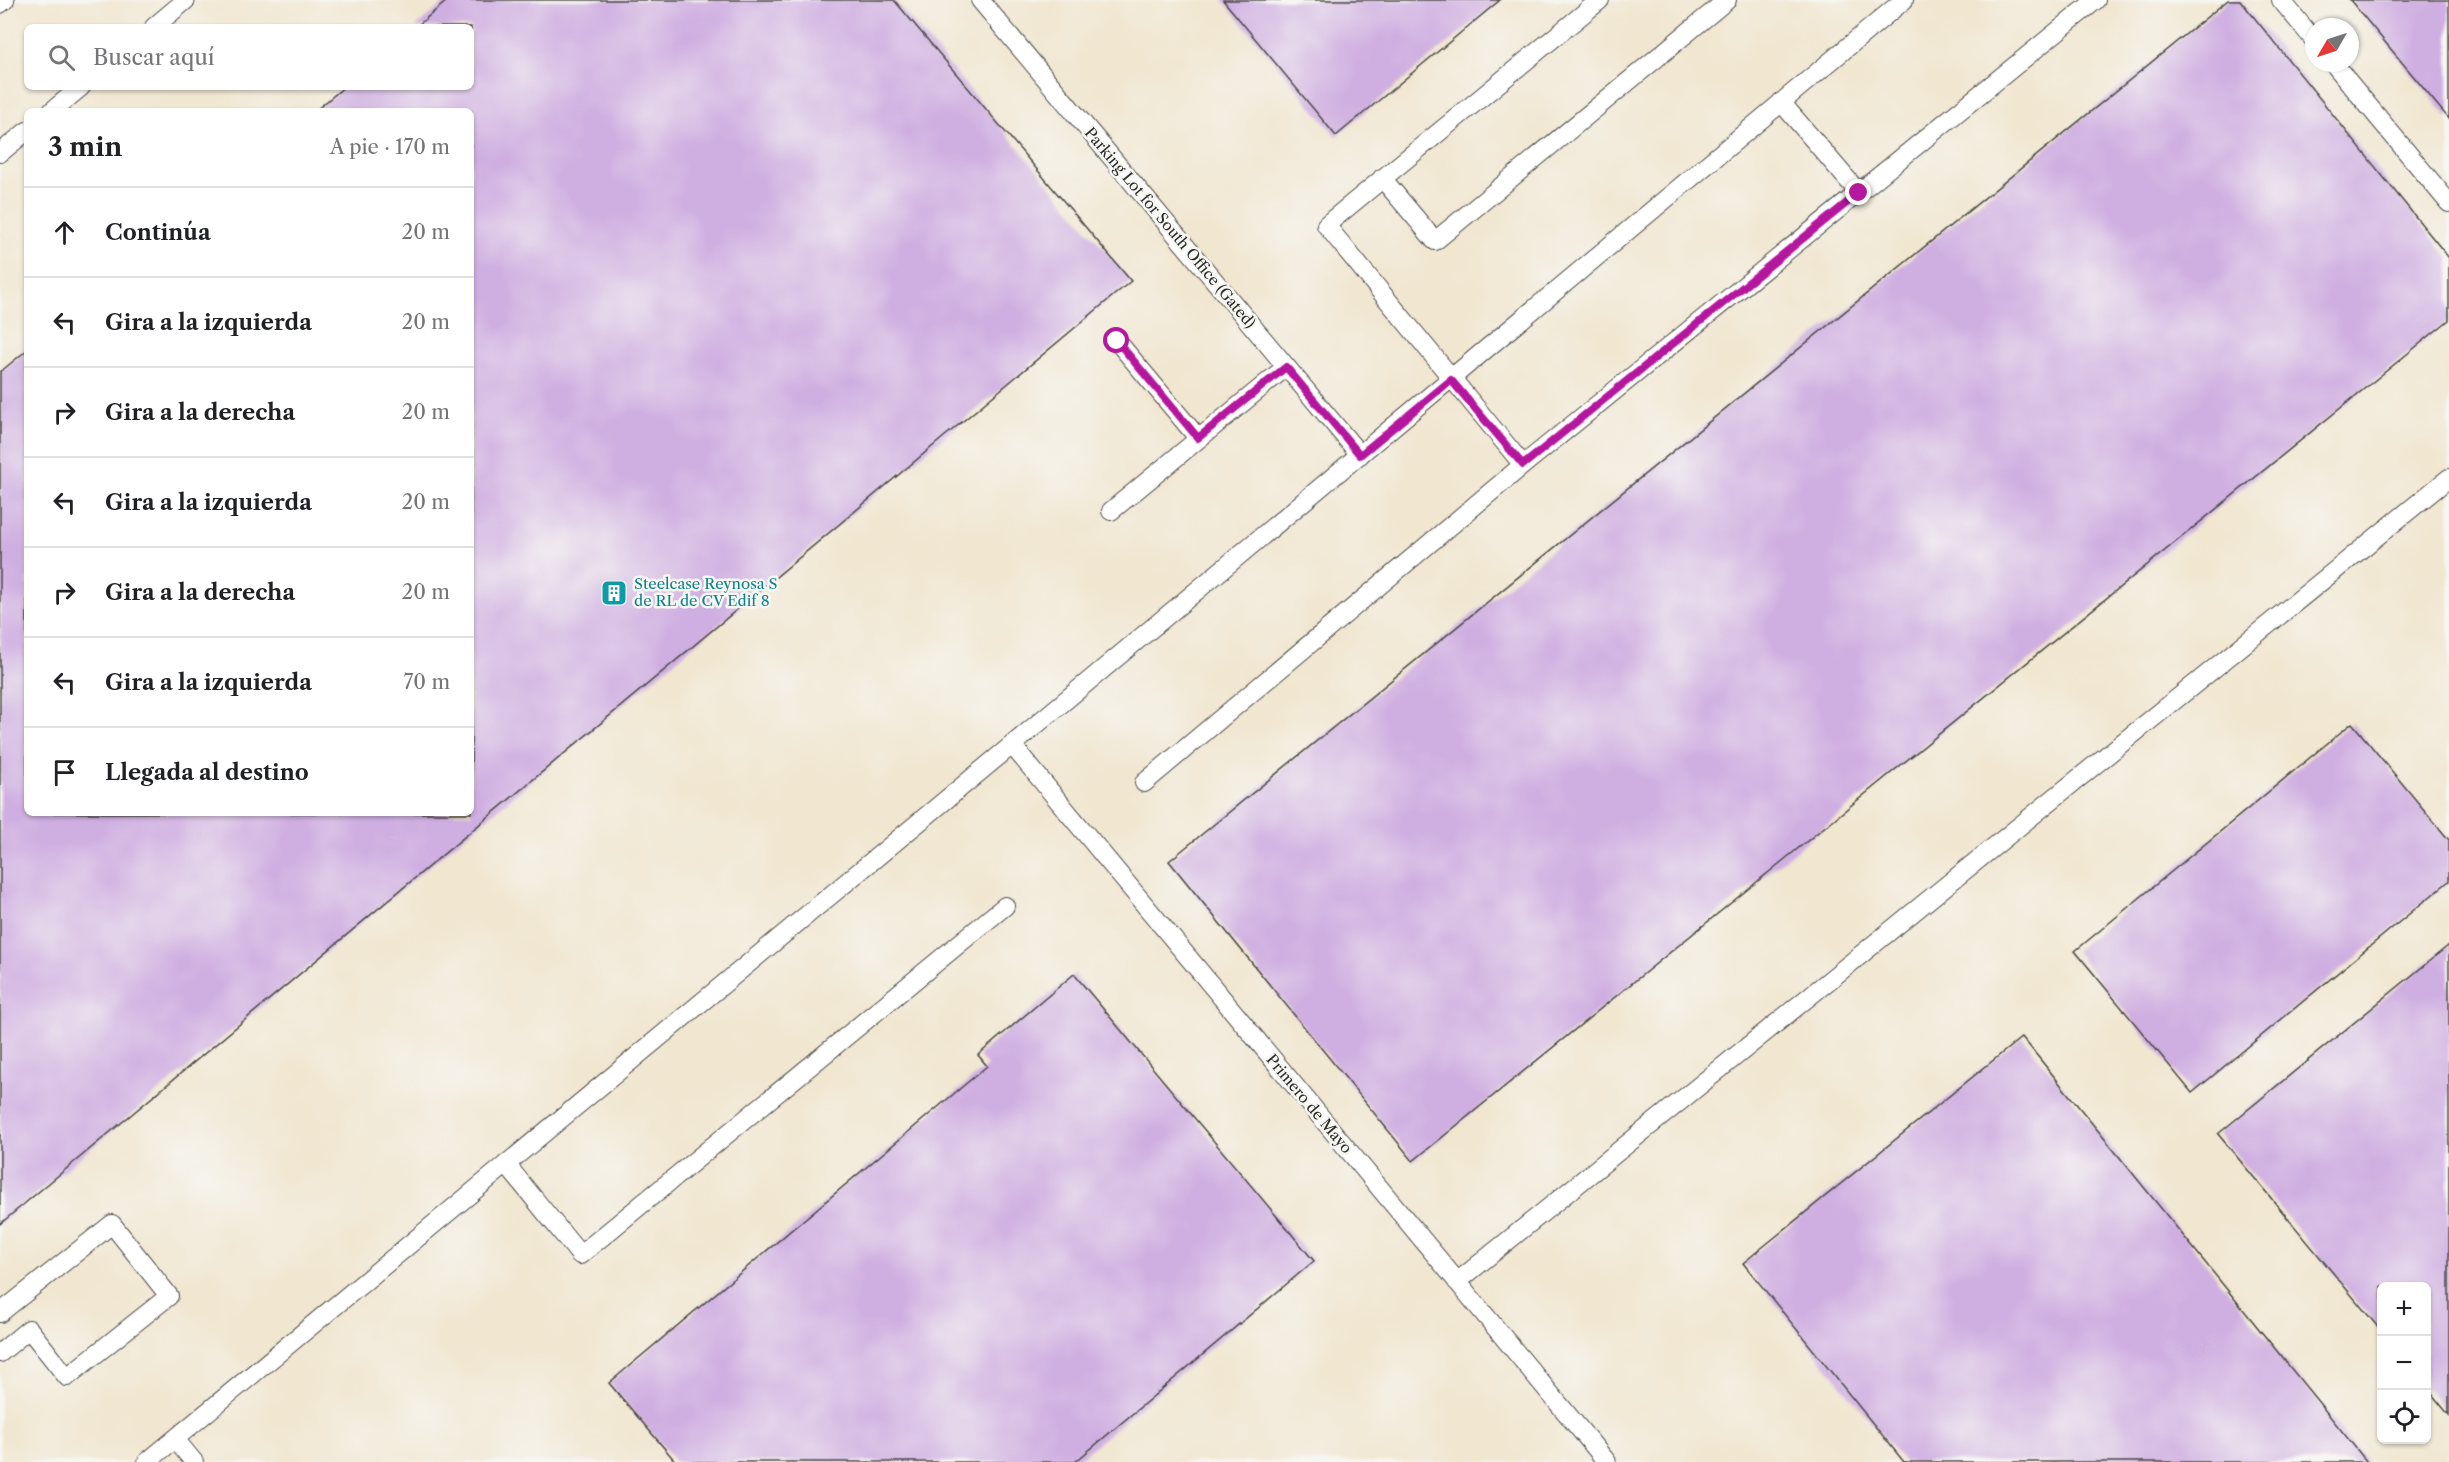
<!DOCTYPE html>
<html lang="es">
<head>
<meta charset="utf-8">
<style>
  body { margin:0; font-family:"Libre Caslon Text",serif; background:#f6f6f6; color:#202124 }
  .controls { position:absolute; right:18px; bottom:18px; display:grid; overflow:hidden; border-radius:9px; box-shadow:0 2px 4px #0004 }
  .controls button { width:54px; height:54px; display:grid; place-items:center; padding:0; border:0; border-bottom:2px solid #e0e0e0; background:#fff; color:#202124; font:30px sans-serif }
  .compass { position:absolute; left:2305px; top:18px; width:54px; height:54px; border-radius:50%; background:#fff; box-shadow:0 2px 4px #0004; rotate:231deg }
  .stop { position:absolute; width:18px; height:18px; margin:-14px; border:4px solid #b5179e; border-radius:50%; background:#fff }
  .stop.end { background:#b5179e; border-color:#fff; box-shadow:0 2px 6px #0008 }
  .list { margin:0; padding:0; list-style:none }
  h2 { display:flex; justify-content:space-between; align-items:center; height:78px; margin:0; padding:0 24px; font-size:26px }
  h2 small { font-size:20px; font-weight:400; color:#757577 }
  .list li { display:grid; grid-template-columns:39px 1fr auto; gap:18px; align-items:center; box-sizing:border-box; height:90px; padding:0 24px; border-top:2px solid #e0e0e0 }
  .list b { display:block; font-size:22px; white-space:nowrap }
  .list em { font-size:20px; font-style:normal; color:#757577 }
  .icon { flex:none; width:33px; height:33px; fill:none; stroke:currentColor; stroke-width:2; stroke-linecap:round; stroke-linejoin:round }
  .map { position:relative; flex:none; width:2449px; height:1462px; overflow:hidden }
  .search { position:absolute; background:#fff; box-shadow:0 2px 4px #0004; left:24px; top:24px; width:450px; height:66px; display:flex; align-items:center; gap:15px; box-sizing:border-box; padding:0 21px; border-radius:9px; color:#757577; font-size:22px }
  .panel { position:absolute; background:#fff; box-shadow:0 2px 4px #0004; left:24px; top:108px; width:450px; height:708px; border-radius:9px }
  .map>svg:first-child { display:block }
</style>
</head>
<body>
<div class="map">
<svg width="2449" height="1462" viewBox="0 0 2449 1462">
  <rect width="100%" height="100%" fill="#f6f6f2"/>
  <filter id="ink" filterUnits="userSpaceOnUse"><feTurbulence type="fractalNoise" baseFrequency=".0167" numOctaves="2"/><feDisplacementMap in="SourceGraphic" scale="12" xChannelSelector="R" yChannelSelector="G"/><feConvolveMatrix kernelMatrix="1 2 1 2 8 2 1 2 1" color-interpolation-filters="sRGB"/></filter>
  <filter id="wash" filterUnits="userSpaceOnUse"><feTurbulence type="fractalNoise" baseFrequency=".008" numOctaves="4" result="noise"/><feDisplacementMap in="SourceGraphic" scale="24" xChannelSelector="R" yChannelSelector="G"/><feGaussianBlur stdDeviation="1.35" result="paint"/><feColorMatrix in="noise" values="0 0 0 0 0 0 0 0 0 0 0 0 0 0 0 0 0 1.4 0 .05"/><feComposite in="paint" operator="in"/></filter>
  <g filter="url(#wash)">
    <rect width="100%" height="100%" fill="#f1e6d0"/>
    <g id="blocks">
      <path fill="#cfaee1" d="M448 0H894L1131 281 0 1224V372L27 350V813H471V111H315L344 87H471V27H416Z
        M1223 0H1500L1336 136Z
        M2228 0H2240L2449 258V320L1413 1161 1169 861Z
        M2350 0H2449V119Z
        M2352 723 2449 840V881L2192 1093 2075 951Z
        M2449 945V1415L2426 1387V1286H2382V1332L2218 1134Z
        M1074 974 1314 1261 1075 1462H676L609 1383 987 1066 978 1055Z
        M2022 1037 2367 1462H1904L1743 1263Z"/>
    </g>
  </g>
  <g filter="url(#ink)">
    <use href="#blocks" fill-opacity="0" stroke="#494744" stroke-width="1.5"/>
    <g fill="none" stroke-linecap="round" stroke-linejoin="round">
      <g stroke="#494744" stroke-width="20">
        <path id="service" d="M980 0 1360 455
          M2281 0 2314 40
          M0 4 5 0
          M154 27 186 0
          M2333 63 2449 203
          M1781 102 1859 193
          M52 111 81 87
          M0 153 27 131
          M1382 178 1435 241 1727 0
          M1117 341 1198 438
          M1523 465 1326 225 1600 0
          M1111 511 1286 367
          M1012 745 1607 1462
          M1144 783 1523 465 2096 0
          M506 1164 580 1255 1005 906
          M1457 1282 2449 478
          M0 1313 112 1224 169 1296 67 1377 29 1329 0 1353
          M175 1439 194 1462
          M147 1462 1012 745 1904 0"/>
      </g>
      <use href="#service" stroke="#fff" stroke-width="18"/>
    </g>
  </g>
  <g fill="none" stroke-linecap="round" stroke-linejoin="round" filter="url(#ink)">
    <path stroke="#b5179e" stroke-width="8" d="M1117 341 1198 438 1286 367 1360 455 1451 380 1523 465 1859 193"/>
  </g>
  <defs>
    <g id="building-square" transform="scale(1.35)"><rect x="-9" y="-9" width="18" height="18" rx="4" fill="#0f9aa8" stroke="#f6f6f2"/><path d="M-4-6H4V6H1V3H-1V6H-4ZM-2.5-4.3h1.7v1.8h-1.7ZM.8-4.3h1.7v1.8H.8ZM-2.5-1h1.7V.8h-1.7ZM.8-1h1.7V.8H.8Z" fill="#fff"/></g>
  </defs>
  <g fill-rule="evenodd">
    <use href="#building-square" x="614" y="593"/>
  </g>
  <g text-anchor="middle" stroke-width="5" stroke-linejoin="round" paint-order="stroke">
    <g font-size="15" fill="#2b2b2b" stroke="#f6f6f2">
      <text transform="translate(1170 228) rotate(50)" y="5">Parking Lot for South Office (Gated)</text>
      <text transform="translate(1309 1104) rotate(50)" y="5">Primero de Mayo</text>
    </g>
    <g font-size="15" fill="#0d838f" stroke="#f6f6f2" text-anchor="start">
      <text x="634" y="589">Steelcase Reynosa S<tspan x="634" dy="17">de RL de CV Edif 8</tspan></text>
    </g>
  </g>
</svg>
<div class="controls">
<button>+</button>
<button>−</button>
<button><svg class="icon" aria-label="locate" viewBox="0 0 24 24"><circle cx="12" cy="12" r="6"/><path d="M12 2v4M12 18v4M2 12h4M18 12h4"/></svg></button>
</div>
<svg class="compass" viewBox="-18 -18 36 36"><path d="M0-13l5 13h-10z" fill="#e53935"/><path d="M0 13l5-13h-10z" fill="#757577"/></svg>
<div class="stop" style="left:1117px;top:341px"></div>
<div class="stop end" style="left:1859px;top:193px"></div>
<div class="search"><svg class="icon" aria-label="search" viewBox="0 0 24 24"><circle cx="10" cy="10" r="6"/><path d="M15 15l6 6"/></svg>Buscar aquí</div>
<section class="panel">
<h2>3 min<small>A pie · 170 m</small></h2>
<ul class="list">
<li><svg class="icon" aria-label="ahead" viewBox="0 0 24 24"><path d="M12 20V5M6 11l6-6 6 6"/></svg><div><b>Continúa</b></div><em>20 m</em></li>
<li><svg class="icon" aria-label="left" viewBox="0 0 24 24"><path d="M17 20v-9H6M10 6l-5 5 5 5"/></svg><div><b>Gira a la izquierda</b></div><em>20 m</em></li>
<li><svg class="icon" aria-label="right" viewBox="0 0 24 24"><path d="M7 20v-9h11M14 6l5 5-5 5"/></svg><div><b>Gira a la derecha</b></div><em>20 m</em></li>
<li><svg class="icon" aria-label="left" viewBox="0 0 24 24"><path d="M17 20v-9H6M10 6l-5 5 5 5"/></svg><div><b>Gira a la izquierda</b></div><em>20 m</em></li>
<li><svg class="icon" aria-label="right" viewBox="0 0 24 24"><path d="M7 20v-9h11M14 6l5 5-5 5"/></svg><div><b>Gira a la derecha</b></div><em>20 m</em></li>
<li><svg class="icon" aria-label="left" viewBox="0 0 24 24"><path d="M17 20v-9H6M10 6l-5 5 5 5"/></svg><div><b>Gira a la izquierda</b></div><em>70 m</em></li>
<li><svg class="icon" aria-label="arrive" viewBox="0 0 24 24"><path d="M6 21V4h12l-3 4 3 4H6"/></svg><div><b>Llegada al destino</b></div></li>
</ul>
</section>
</div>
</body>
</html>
